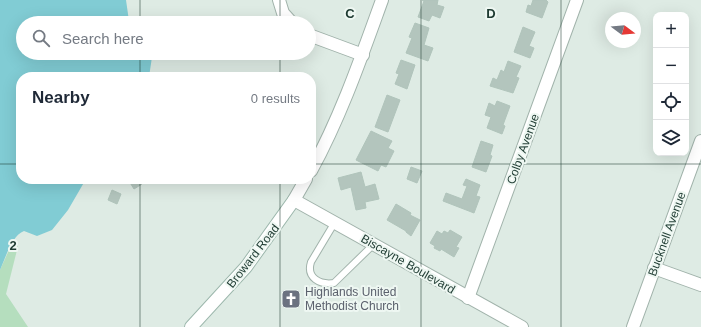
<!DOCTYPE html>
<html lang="en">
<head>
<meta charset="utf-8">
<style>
  body { margin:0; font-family:Helvetica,sans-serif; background:#f2f2f3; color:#1f2937 }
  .controls { position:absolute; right:12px; top:12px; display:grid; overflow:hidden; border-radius:8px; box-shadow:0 4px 16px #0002 }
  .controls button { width:36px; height:36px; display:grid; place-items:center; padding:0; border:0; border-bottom:1px solid #e0e1e3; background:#fff; color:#1f2937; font:20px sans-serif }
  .compass { position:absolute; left:605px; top:12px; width:36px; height:36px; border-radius:50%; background:#fff; box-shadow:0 4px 16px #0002; rotate:106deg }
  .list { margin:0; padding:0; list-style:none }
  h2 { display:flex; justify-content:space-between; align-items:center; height:52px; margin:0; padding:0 16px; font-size:17px }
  h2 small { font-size:13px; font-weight:400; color:#747a83 }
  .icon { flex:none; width:22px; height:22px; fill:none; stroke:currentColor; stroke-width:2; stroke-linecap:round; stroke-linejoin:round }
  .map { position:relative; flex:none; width:701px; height:327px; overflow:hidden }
  .search { position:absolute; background:#fff; box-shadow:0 4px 16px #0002; left:16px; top:16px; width:300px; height:44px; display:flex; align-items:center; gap:10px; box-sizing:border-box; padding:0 14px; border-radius:22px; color:#747a83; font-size:15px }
  .panel { position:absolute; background:#fff; box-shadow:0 4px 16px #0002; left:16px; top:72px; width:300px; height:112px; border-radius:16px }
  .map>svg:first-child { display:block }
</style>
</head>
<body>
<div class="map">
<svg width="701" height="327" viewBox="0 0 701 327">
  <rect width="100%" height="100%" fill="#deebe4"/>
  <path fill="#b5debe" d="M14 239 18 246 6 294 28 327H0V270Z"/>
  <path fill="#81ccd4" d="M0 0H126L129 21 131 23H23V53H150L152 57 149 77H21V179H86L68 210 52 230 37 236 24 231C12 235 5 259 0 270Z"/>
  <path fill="#b3c5bd" stroke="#b0c4bb" d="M422 0H438L437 5 444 7 440 18 432 15 429 21 418 17 424 1Z
    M533 0H546L548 2 542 18 526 12 528 5 531 6Z
    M415 23 429 28 424 45 433 48 428 61 406 53 412 38 409 37Z
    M523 27 535 32 529 46 534 48 530 58 514 52Z
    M401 60 415 65 407 89 395 84 399 74 396 73Z
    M508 61 521 66 516 77 519 78 513 93 490 86 493 78 497 80 501 70 504 72Z
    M387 95 400 100 388 132 375 127Z
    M497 101 510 106 503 125 505 126 502 134 487 128 491 117 485 115 489 103 495 106Z
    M371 131 392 141 388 148 394 151 386 167 381 165 378 171 356 160Z
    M481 141 493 145 490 155 492 156 486 172 472 167Z
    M411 167 422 171 417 183 407 179Z
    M361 172 365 187 375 184 379 199 365 202 366 208 356 210 351 187 341 190 338 178Z
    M132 179H139L142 184 134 189 129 181Z
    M466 179 480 185 476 196 480 197 474 213 443 201 446 193 462 199 467 186 463 185Z
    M112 190 121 194 117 204 108 200Z
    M396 204 411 213 410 215 420 220 411 236 406 232V231L387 220Z
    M450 230 462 237 456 247 459 248 454 257 441 249 440 251 434 248 435 246 430 243 437 231 442 234 444 231 448 233Z"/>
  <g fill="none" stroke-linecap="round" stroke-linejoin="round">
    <g stroke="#a1b3ab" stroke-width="8">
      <path id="service" d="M335 222 311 262C306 278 320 285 334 283L374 244"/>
    </g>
    <g stroke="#a1b3ab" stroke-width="14">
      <path id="minor" d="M279 0 283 13 292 23
        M309 35 363 55
        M654 268 701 285
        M468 298 577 0
        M633 327 701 141"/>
    </g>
    <g stroke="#a1b3ab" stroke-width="14">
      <path id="tertiary" d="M311 171C341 116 361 58 382 0
        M306 179 294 200 522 327"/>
    </g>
    <g stroke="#9cb7ac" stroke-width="14">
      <path id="secondary" d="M191 327 246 267 294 200"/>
    </g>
    <use href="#service" stroke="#fff" stroke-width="6"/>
    <use href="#minor" stroke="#fff" stroke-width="12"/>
    <use href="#tertiary" stroke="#fff" stroke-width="12"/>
    <use href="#secondary" stroke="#fff" stroke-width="12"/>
  </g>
  <path fill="none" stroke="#1e3b32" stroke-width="1" stroke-opacity="0.55" d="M140 0V23M280 0V23M421 0V327M561 0V327M140 53V77M280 53V77M0 164H21M311 164H701M140 179V327M280 179V327"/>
  <defs>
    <g id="church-square" transform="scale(1)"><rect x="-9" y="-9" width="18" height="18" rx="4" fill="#6b7280" stroke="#eef7f2"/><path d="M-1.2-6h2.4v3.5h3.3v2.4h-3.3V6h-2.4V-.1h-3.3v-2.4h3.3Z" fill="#fff"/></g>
  </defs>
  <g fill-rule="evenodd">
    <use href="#church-square" x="291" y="299"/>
  </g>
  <g text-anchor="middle" stroke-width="4" stroke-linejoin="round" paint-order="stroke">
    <g font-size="12" fill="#1e3b32" stroke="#eef7f2">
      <text transform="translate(523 149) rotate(-70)" y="4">Colby Avenue</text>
      <text transform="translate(667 234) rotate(-70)" y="4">Bucknell Avenue</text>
      <text transform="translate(253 256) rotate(-52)" y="4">Broward Road</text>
      <text transform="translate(408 264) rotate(30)" y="4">Biscayne Boulevard</text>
    </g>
    <g font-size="12" fill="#5b616d" stroke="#eef7f2" text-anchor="start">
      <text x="305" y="296">Highlands United<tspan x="305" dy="14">Methodist Church</tspan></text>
    </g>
  </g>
  <g font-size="13" text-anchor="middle" font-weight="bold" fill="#1e3b32" stroke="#eef7f2" stroke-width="4" stroke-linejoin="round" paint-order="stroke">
    <text x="350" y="18">C</text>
    <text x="491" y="18">D</text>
    <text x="13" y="250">2</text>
  </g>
</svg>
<div class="controls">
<button>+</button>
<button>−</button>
<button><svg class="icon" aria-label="locate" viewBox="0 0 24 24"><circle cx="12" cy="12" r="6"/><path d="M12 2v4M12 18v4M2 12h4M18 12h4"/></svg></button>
<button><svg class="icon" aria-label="layers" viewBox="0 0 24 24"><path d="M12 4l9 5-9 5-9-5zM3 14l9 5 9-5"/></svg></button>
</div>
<svg class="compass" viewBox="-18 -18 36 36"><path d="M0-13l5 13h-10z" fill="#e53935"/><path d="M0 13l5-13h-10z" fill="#747a83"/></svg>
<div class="search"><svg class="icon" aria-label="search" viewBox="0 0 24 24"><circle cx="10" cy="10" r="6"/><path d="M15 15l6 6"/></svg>Search here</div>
<section class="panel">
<h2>Nearby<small>0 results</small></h2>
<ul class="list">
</ul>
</section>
</div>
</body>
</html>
